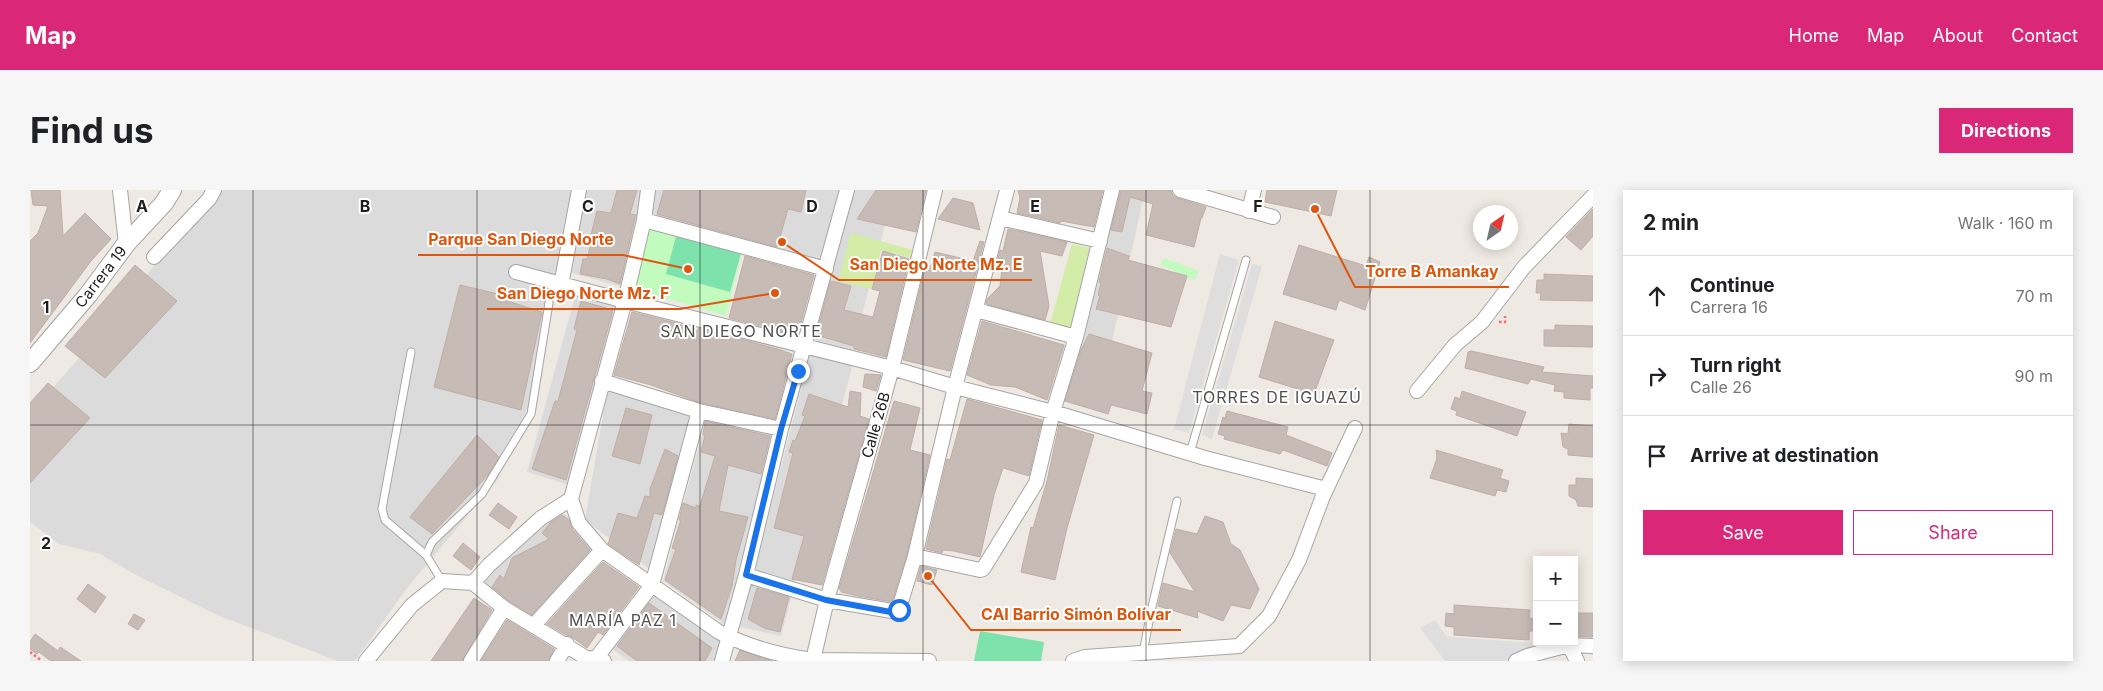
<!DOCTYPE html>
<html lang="en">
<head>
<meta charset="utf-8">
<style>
  body { margin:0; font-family:Inter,sans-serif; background:#f6f6f6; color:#202124 }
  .controls { position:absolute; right:15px; bottom:15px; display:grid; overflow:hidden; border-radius:0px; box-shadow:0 2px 12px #0003 }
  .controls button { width:45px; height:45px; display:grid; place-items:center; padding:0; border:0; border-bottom:1px solid #e0e0e0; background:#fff; color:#202124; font:25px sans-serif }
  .compass { position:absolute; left:1443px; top:15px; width:45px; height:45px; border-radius:50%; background:#fff; box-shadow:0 2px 12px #0003; rotate:34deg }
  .stop { position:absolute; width:15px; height:15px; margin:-11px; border:4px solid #1a73e8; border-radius:50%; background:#fff }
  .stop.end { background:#1a73e8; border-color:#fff; box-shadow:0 1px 5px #0008 }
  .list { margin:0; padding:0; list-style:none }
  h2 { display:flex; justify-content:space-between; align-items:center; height:65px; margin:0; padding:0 20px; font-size:21px }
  h2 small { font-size:16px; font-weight:400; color:#757577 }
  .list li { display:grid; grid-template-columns:32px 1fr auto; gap:15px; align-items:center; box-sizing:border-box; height:80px; padding:0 20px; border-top:1px solid #e0e0e0 }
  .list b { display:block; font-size:19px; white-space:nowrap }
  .list p { margin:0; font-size:16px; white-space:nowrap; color:#757577 }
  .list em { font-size:16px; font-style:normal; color:#757577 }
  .actions { display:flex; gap:10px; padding:15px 20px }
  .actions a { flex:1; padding:11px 0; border:1px solid #db2777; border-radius:0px; text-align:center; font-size:18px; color:#db2777 }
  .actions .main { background:#db2777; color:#fff }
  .icon { flex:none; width:28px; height:28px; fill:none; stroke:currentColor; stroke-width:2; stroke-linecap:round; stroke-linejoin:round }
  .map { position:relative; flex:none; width:1563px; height:471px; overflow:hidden; border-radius:0px }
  header { display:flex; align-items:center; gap:30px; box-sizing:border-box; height:70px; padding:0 25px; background:#db2777; color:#fff }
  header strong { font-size:24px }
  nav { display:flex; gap:28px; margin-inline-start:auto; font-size:18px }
  .intro { display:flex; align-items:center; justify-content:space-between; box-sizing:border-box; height:120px; padding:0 30px }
  h1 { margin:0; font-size:35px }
  .button { padding:12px 22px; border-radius:0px; background:#db2777; color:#fff; font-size:18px; font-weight:700 }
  main { display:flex; gap:30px; padding:0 30px }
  aside { flex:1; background:#fff; border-radius:0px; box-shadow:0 2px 12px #0003 }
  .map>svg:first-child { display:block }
</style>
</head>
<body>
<header>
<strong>Map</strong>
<nav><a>Home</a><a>Map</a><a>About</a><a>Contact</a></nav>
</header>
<div class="intro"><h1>Find us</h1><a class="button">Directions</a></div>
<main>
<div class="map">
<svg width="1563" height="471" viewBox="0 0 1563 471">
  <rect width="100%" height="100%" fill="#efe9e3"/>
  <path fill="#dcdbdb" d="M193 0H546L509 190 468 289 377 398 325 471H308L187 425 106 385 70 364 29 354 0 332V213L19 202 75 139 133 64Z
    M552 0H614L600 99 538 82Z
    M621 0H813L793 75 617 28Z
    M820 0H864L822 164 783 151Z
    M1083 0H1115L1067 220 1031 211Z
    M546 103 590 117 539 295 497 282Z
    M782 156 824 169 751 446 710 437Z
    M578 195 674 215 630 387 555 330Z
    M679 217 750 237 701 439 633 391Z
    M529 320 574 354 503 429 450 394Z
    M628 401 694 450 687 471H599L581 458Z"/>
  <path fill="#d3eca7" d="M821 43 883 60 881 68 851 60 842 99 808 91Z
    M1042 54 1062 59 1042 139 1020 134Z"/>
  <path fill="#c2fbbe" d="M616 33 713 59 696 126 605 99Z
    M1134 68 1169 81 1165 90 1130 75Z"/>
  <path fill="#7ee2ac" d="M647 43 712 60 700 102 636 84Z
    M950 441 1014 452 1011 471H944Z"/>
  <path fill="#dedede" d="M1190 64 1209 70 1159 243 1144 239Z
    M1222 74 1232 76 1182 249 1172 245Z
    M1405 430 1417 447 1533 455 1474 471H1415L1390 438Z"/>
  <path fill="#c7bbb6" stroke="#c1ada5" d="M1 0H30L33 46 55 23 81 49 61 71 0 153V51L8 43 18 16 3 15Z
    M587 0H607L600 24 606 25 605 28 590 94 577 89 550 84 553 69H557L563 46 561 45 567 21 581 23Z
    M634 0H776L771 22 758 19 747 57 627 24Z
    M846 0H896L886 42 827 29Z
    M988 0H1073L1064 37 1031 31 1030 33 987 23 990 8Z
    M1091 0H1141L1143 6 1147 8 1176 17 1172 28H1171L1164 57 1116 45 1123 14 1100 7 1092 42 1081 40Z
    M1237 0H1307L1301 26 1235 12Z
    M923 8 943 13 950 40 908 29Z
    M1563 19V46L1551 60 1536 47Z
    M978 39 1037 52 1032 66 1010 61 1019 116 1015 130 956 114 957 109 970 96 972 78 966 77 970 60 973 61Z
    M950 51 954 52 920 181 873 170 896 74 901 76 905 62 943 71Z
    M1269 55 1336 76 1339 67 1350 72 1335 120 1309 110 1306 120 1253 104Z
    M1077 58 1099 66 1098 70 1157 86 1141 137 1066 119 1070 106 1068 105 1071 93 1069 92Z
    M853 61 879 69 856 167 824 159V156L786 145 801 91 821 96 814 120 843 127 850 101 842 99Z
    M715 66 784 85 769 140 754 136 753 142 699 128Z
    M105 75 147 111 75 188 35 156Z
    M1514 84 1563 86V111L1510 110 1511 103H1506L1507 90H1514Z
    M430 95 472 105 471 109 512 122 491 220 404 197Z
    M551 111 583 120 536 290 502 279 525 211H528L547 140 544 139Z
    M602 122 646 133 668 141V138L748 159 762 164 745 229 671 213 621 195 584 185Z
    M952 131 1034 155 1017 210 985 197 961 195 937 185Z
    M1245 131 1304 150 1284 204 1229 187Z
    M1525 135 1563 136V157L1514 156V140H1525Z
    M1059 144 1122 163 1112 201 1122 203 1117 224 1081 215 1078 224 1035 211 1051 160Z
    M1441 161 1514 177 1512 182 1563 186V198H1560V210L1534 208V202L1524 201 1525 195 1501 189 1498 194 1435 178 1438 162Z
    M835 184 851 185 846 201 833 197Z
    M18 193 60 228 0 293V213Z
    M820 201 831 203 830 226 839 229 792 395 762 389 774 346 744 338 763 263 759 262 763 250 765 251 775 226 772 225 779 204 818 217Z
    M1432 201 1496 222 1487 246 1426 225 1427 221 1421 219 1425 207 1430 209Z
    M937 209 1012 230 999 286 973 278 964 305 950 367 924 361 913 360 912 363 896 359 917 269 920 270Z
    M864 211 890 218 880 260 900 265 877 364 862 412 828 406 811 402V400L809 399Z
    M596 218 622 225 610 274 582 266Z
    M1197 221 1258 237 1256 245 1302 263 1297 276 1253 260 1250 264 1194 249 1195 246 1188 244 1193 227 1195 228Z
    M675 231 740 246 731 284 698 275 689 321 718 327 706 370 702 396 691 429 635 390 646 359 642 358 651 330H649L653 313 666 318V315L670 316 685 266 671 262 675 245H673Z
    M1539 234 1563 236V267L1538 265V259L1533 257 1531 243 1538 244Z
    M1029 235 1064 245 1037 338 1025 390 991 382 1001 337 1003 338 1017 291Z
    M447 245 469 267 458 285 402 344 380 327Z
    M635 259 648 266 632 325 624 323 609 375 578 354 588 323 607 328 615 306 620 307V299Z
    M1406 260 1473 280 1470 288 1479 291 1476 302 1467 300 1465 306 1400 288 1407 268Z
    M1546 288 1563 289V317L1548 316 1546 310 1539 306V295H1546Z
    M468 313 487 327 479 339 459 325Z
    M532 325 539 330 542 339 560 360 502 425 479 411 462 397 470 385 474 389 482 368 519 349 512 343 521 332Z
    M1175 326 1193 332 1201 354 1210 360 1229 399 1220 419 1201 415 1193 431 1167 421 1168 428 1128 416 1133 393 1165 402 1140 363 1146 339 1167 344Z
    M433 353 450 367 441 380 423 366Z
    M573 372 609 397 573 445 568 442 557 458 542 447 536 445 517 434Z
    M891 376 907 380 902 395 887 391Z
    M58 394 76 407 65 423 47 409Z
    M727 398 759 407 750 442 734 438 718 429Z
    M444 408 462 420 432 471H401Z
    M619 413 682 458 675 471H607L587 456Z
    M1424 415 1500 420 1499 428 1507 429V441H1499V450L1424 445V437L1415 436 1416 423 1424 424Z
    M1544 423H1563V447L1544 446Z
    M104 424 115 430 108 440 98 434Z
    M477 430 524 459 518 471H451Z
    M5 444 28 461 30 457 51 471H21L9 462 7 464 0 459V452Z
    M710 460 720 464 743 471H705Z"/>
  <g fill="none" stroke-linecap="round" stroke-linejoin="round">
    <g stroke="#a5a5a5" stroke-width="9">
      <path id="service" d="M381 162 352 319 355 330 396 365
        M1160 263 1216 70
        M412 391 396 365 402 352 452 304 501 224 519 113
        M1113 463 1121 421 1147 311"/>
    </g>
    <g stroke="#a5a5a5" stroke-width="16">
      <path id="minor" d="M90 0 96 54
        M618 0 614 30 595 111 541 309 549 333 572 360 689 442C717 456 752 466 783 470L899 471
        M1150 0 1243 27
        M1219 21 1224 0
        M970 28 1070 51
        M614 30 796 79
        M124 67 179 9 184 0
        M486 82 595 111 862 178 925 197 1023 222 1175 268 1296 299
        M531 95 549 0
        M946 120 1046 147
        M572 191 669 221 751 239
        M1387 201 1425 155 1452 132 1494 77 1563 6
        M885 366 950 380 953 379 1006 293 1023 222 1046 147 1082 0
        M716 385 797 410 868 422 885 366 925 197 977 0
        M443 393 474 418 558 469 567 467 574 471
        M504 435 572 360
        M1539 455 1547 471
        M567 467 622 395 669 221
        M783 470 797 410 862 178 905 0
        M336 471 382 415 412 391 443 393 459 375 511 328 541 309
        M441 471 474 418
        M527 471 537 454
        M692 471 716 385 751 239 817 0
        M1043 471 1055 467 1209 456 1239 426 1269 370 1293 306 1325 238
        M1486 471 1497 466 1539 455 1563 456"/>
    </g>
    <g stroke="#a5a5a5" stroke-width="20">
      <path id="tertiary" d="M0 173 58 105 96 54 134 13 142 0"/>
    </g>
    <path stroke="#ff656c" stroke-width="2.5" stroke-dasharray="2.5 2.5" stroke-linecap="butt" d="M1469 132H1475V126
      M0 462 12 471"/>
    <use href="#service" stroke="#fff" stroke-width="7"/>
    <use href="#minor" stroke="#fff" stroke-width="14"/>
    <use href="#tertiary" stroke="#fff" stroke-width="18"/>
  </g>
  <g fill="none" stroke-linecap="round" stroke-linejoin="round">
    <path stroke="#1a73e8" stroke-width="6" d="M768 181 751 239 716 385 796 410 866 423 869 420"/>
  </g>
  <path fill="none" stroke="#1e1e1e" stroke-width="1" stroke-opacity="0.55" d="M223 0V471M447 0V471M670 0V471M893 0V471M1116 0V471M1340 0V471M0 235H1563"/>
  <g text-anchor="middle" stroke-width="4" stroke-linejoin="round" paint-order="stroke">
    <g font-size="15" fill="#1e1e1e" stroke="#fff">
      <text transform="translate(71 87) rotate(-52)" y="5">Carrera 19</text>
      <text transform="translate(846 235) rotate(-74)" y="5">Calle 26B</text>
    </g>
    <g font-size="16" letter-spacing="1" fill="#515151" stroke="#fff">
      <text x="711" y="147">SAN DIEGO NORTE</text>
      <text x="1247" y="213">TORRES DE IGUAZÚ</text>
      <text x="593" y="436">MARÍA PAZ 1</text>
    </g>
  </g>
  <g font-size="16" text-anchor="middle" font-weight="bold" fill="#1e1e1e" stroke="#fff" stroke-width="4" stroke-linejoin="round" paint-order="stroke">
    <text x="112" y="22">A</text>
    <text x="335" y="22">B</text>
    <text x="558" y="22">C</text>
    <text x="782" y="22">D</text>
    <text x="1005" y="22">E</text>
    <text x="1228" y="22">F</text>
    <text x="16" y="123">1</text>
    <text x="16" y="359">2</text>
  </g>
  <path fill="none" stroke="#de560d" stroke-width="2" d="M658 79L593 65H388M752 52L809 90H1002M1285 19L1325 97H1479M745 103L650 119H457M898 386L941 440H1151"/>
  <g fill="#de560d" stroke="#fff" stroke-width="2">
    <circle cx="658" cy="79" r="5"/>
    <circle cx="752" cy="52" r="5"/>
    <circle cx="1285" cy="19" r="5"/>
    <circle cx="745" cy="103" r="5"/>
    <circle cx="898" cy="386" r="5"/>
  </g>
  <g font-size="16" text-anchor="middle" font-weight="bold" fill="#de560d" stroke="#fff" stroke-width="4" stroke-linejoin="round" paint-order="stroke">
    <text x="491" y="55">Parque San Diego Norte</text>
    <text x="906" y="80">San Diego Norte Mz. E</text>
    <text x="1402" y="87">Torre B Amankay</text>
    <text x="553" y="109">San Diego Norte Mz. F</text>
    <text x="1046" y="430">CAI Barrio Simón Bolívar</text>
  </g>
</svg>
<div class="controls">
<button>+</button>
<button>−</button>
</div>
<svg class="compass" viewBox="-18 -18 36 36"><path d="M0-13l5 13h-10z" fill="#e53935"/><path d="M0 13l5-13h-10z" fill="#757577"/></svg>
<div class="stop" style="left:869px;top:420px"></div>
<div class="stop end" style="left:768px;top:181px"></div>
</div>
<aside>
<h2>2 min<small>Walk · 160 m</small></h2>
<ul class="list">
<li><svg class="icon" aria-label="ahead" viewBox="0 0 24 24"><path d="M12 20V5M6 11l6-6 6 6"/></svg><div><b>Continue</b><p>Carrera 16</p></div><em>70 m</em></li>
<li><svg class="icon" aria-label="right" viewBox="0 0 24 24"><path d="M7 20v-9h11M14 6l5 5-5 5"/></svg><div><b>Turn right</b><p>Calle 26</p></div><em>90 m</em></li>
<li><svg class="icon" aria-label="arrive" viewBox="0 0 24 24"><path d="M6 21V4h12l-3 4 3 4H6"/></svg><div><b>Arrive at destination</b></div></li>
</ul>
<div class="actions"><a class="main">Save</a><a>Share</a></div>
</aside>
</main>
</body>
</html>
